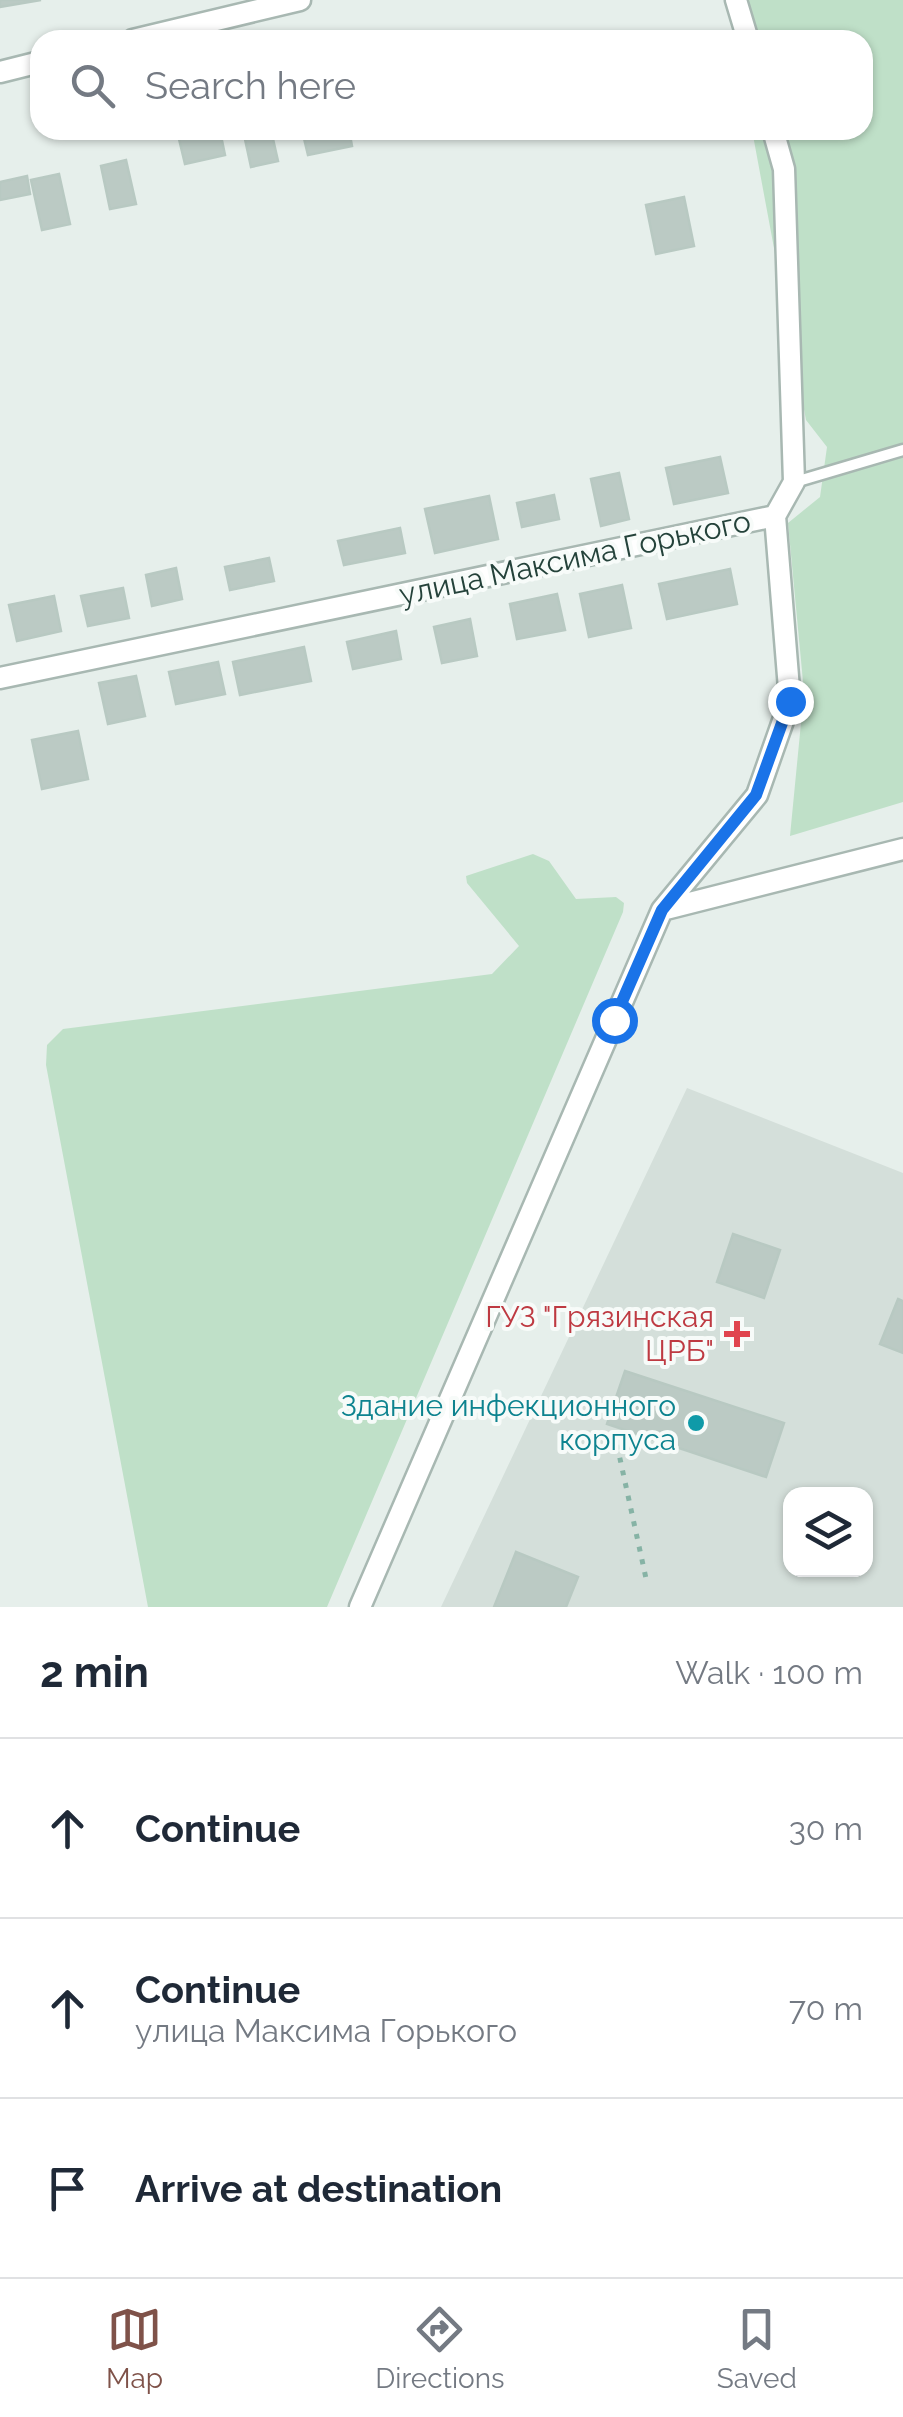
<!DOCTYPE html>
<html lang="en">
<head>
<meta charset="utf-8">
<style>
  body { margin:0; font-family:Raleway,sans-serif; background:#f2f2f3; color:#1f2937 }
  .controls { position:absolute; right:30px; bottom:30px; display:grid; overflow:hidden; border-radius:20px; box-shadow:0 2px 8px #0004 }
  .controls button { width:90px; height:90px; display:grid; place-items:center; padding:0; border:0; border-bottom:2px solid #e0e1e3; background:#fff; color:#1f2937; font:50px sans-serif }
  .stop { position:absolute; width:30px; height:30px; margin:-22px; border:8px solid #1a73e8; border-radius:50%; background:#fff }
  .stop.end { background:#1a73e8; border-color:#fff; box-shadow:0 2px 10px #0008 }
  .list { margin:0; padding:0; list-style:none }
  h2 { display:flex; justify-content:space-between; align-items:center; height:130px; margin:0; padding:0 40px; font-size:42px }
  h2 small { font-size:32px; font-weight:400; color:#747a83 }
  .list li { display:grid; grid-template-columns:65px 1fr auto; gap:30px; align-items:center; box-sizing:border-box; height:180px; padding:0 40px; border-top:2px solid #e0e1e3 }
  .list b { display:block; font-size:38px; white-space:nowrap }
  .list p { margin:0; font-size:32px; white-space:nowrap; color:#747a83 }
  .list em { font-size:32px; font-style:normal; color:#747a83 }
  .icon { flex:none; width:55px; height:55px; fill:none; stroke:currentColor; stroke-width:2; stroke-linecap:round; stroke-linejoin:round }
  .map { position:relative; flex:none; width:903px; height:1607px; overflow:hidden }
  .search { position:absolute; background:#fff; box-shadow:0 2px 8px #0004; left:30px; right:30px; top:30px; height:110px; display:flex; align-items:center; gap:25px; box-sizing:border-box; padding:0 35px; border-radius:30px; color:#747a83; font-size:38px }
  .sheet { height:670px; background:#fff }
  nav { display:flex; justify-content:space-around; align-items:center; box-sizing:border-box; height:140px; border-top:2px solid #e0e1e3; background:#fff; font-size:28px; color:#747a83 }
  nav a { display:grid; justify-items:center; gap:5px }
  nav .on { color:#7f5249 }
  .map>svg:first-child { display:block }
</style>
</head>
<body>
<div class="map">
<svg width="903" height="1607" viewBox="0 0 903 1607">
  <rect width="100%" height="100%" fill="#e6efeb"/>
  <path fill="#d4dfda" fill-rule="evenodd" d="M687 1088 903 1173V1607H441ZM790 1494H866V1570H790Z"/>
  <path fill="#bfe0c8" d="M728 0H903V802L790 836 804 692 788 523 820 497 827 447 806 420 752 130H863V40H736Z
    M533 854 549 861 576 899 616 897 624 903 623 912 327 1607H148L46 1065 47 1045 63 1029 492 974 519 946 467 883 466 876Z"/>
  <path fill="#bbcac4" stroke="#b8c9c2" stroke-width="2.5" d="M0 0H41L0 7Z
    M243 130H271L278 161 251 167Z
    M302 130H349L352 146 308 155Z
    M220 131 225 155 185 164 179 139Z
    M126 160 136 204 110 209 101 166Z
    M59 174 70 224 42 230 31 180Z
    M27 176 30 194 0 200V182Z
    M684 197 694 246 656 254 646 205Z
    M720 457 728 493 674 504 666 468Z
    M619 473 629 519 601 526 591 479Z
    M554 495 559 519 522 527 517 503Z
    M489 496 498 539 435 553 425 509Z
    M400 528 405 553 344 565 338 541Z
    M269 558 274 581 230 590 225 567Z
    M176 568 182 599 152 606 146 575Z
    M730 569 737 604 667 619 659 584Z
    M622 585 631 628 589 637 580 594Z
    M123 588 129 618 88 626 81 596Z
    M557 594 565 630 517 639 510 604Z
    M54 596 61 631 17 641 9 605Z
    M470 619 477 656 442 663 434 627Z
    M396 631 401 659 353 669 347 642Z
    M304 647 311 681 240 695 233 662Z
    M218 662 225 694 176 704 169 672Z
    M136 676 145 716 108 724 99 683Z
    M78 731 88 779 42 789 32 740Z
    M733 1234 780 1250 764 1298 717 1282Z
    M898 1299 903 1301V1353L880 1344Z
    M625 1371 784 1423 766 1477 607 1424Z
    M516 1552 578 1577 566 1607H494Z"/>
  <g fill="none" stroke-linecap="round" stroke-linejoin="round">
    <g stroke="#a8b8b2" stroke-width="15">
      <path id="service" d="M795 482 903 450"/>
    </g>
    <g stroke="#a8b8b2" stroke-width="25">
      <path id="minor" d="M736 0 748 40
        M133 40 300 0
        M0 72 40 62
        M773 130 784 169 794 482 775 516
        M0 678 775 516
        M662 910 903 849
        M360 1607 662 910 757 795 790 701 775 516"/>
    </g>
    <path stroke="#86b3a5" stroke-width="5" stroke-dasharray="5 8" stroke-linecap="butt" d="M617 1445 647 1583"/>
    <use href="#service" stroke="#fff" stroke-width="10"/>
    <use href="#minor" stroke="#fff" stroke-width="20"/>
  </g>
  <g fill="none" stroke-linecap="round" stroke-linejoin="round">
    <path stroke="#1a73e8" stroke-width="12" d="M614 1020 662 910 756 795 790 701"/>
  </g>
  <path fill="#e0444e" stroke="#f7fbf9" stroke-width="4" d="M732 1319h10v10h10v10h-10v10h-10v-10h-10v-10h10z"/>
  <circle fill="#0f9aa8" stroke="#f7fbf9" stroke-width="4" cx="696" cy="1423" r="10"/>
  <g text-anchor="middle" stroke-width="8" stroke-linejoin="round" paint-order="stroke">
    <g font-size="30" fill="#24423a" stroke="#f7fbf9">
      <text transform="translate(575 558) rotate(-12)" y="10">улица Максима Горького</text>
    </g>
    <g font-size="30" fill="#be3a42" stroke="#f7fbf9" text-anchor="end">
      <text x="714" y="1327">ГУЗ "Грязинская<tspan x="714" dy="34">ЦРБ"</tspan></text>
    </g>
    <g font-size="30" fill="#0d838f" stroke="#f7fbf9" text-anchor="end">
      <text x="676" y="1416">Здание инфекционного<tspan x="676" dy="34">корпуса</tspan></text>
    </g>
  </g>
</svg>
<div class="controls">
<button><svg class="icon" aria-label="layers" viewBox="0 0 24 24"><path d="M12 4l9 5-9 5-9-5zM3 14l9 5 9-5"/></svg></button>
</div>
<div class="stop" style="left:614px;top:1020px"></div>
<div class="stop end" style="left:790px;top:701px"></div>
<div class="search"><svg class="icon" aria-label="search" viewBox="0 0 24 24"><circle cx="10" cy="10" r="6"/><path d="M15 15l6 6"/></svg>Search here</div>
</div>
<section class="sheet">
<h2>2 min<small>Walk · 100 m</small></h2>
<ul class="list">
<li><svg class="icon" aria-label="ahead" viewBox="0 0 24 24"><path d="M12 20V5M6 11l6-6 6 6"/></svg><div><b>Continue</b></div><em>30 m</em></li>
<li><svg class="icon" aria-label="ahead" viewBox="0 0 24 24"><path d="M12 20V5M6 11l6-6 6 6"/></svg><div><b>Continue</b><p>улица Максима Горького</p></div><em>70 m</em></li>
<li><svg class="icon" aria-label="arrive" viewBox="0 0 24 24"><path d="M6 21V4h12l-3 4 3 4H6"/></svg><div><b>Arrive at destination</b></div></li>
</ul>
</section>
<nav>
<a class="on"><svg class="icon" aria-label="map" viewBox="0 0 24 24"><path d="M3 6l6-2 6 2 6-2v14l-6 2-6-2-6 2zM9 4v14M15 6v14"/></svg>Map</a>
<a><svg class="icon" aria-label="directions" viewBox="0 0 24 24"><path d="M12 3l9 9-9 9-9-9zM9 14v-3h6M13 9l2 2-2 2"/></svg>Directions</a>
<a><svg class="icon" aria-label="saved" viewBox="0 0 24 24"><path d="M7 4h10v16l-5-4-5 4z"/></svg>Saved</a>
</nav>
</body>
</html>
